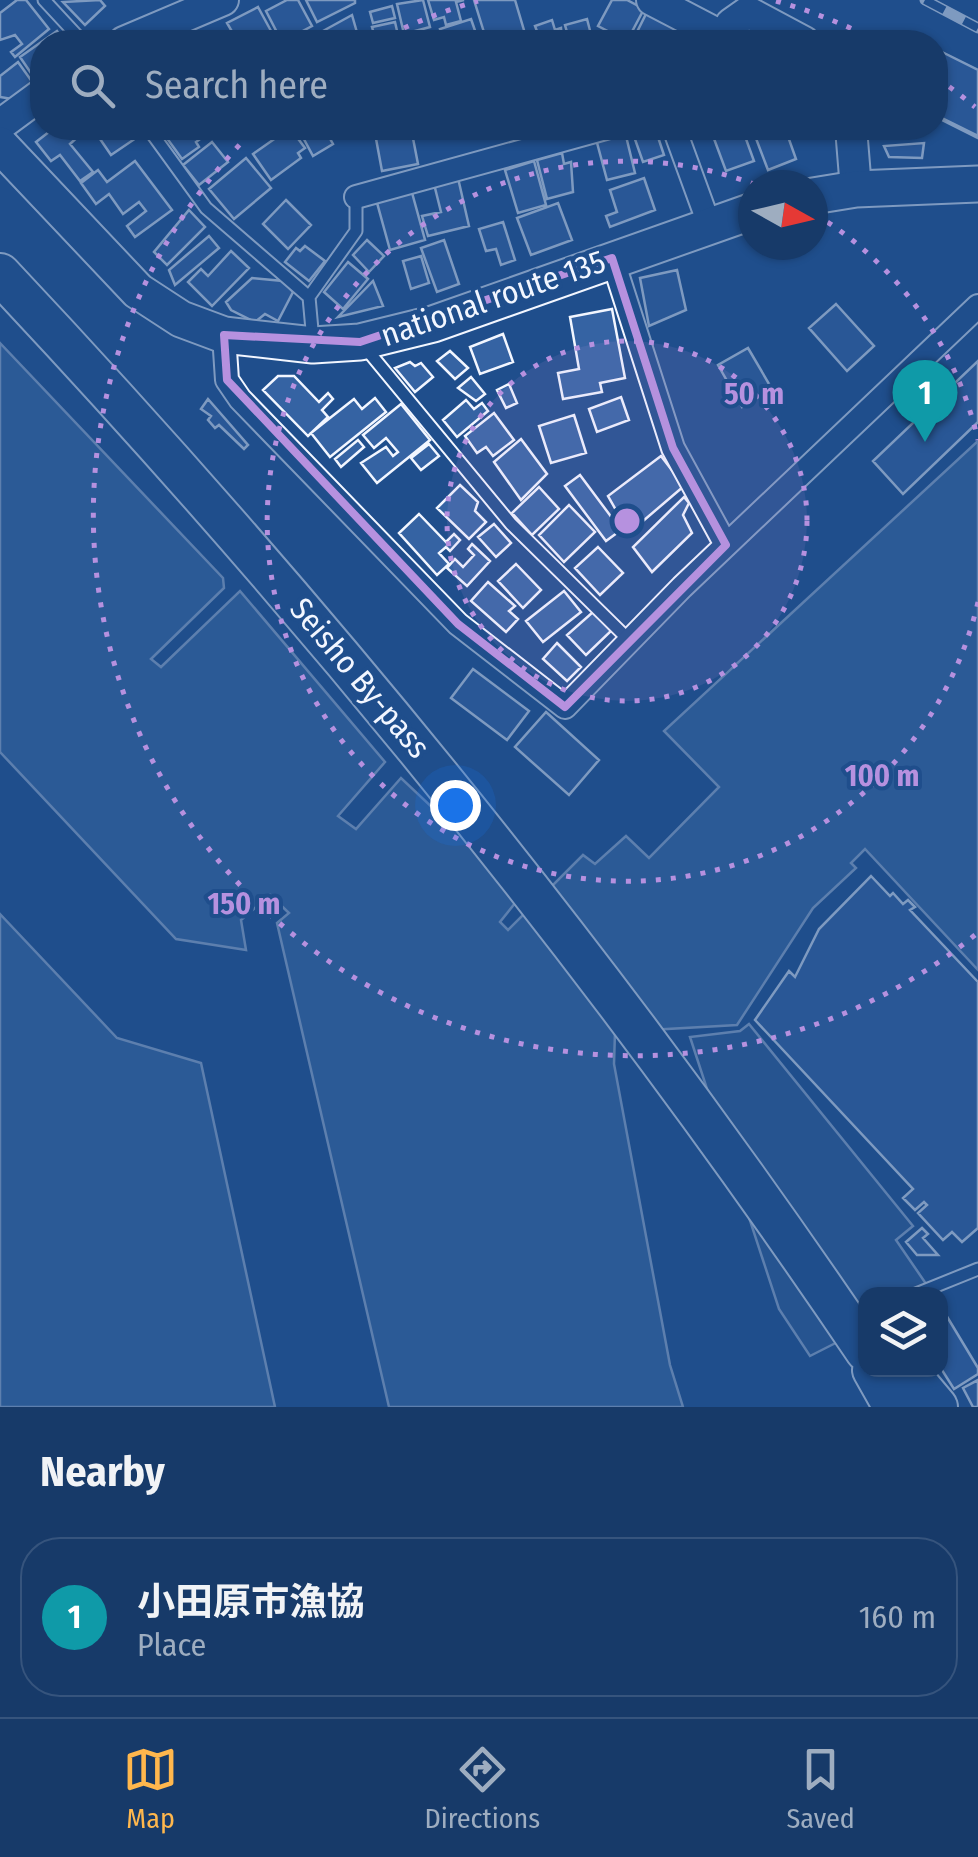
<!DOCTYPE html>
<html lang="en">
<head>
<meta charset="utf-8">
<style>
  body { margin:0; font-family:"Fira Sans Condensed","Noto Sans JP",sans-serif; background:#20416f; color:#f1f3f6 }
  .controls { position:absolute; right:30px; bottom:30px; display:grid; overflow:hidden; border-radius:20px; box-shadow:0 2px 8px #0004 }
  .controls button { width:90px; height:90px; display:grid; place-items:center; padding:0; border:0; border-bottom:2px solid #36547d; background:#173a69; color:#f1f3f6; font:50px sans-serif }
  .compass { position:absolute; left:738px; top:170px; width:90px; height:90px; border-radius:50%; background:#173a69; box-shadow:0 2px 8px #0004; rotate:98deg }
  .you { position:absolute; left:455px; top:805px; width:35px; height:35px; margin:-25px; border:8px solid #fff; border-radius:50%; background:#1a73e8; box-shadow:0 0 0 15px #1a73e833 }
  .badge { display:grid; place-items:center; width:65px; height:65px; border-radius:50%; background:#ffb74d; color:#fff; font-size:32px; font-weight:700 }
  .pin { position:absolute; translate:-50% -82px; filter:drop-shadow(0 2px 5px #0008) }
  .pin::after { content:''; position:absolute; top:52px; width:35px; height:30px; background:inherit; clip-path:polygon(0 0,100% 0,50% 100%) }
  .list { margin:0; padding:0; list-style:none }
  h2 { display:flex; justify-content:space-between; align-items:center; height:130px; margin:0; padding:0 40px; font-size:42px }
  h2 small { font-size:32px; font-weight:400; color:#9eadc0 }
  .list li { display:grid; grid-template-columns:65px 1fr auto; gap:30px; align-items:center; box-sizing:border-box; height:160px; margin:0 20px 20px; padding:0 20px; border:2px solid #36547d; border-radius:40px }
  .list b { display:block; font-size:38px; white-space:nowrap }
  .list p { margin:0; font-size:32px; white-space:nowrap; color:#9eadc0 }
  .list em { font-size:32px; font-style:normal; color:#9eadc0 }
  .icon { flex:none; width:55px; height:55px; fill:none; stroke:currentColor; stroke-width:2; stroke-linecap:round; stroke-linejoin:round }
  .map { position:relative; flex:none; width:978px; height:1407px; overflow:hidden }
  .search { position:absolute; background:#173a69; box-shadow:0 2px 8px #0004; left:30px; right:30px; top:30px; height:110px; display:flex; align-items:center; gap:25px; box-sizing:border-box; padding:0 35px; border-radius:40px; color:#9eadc0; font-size:38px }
  .sheet { height:310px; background:#173a69 }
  nav { display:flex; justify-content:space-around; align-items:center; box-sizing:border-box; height:140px; border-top:2px solid #36547d; background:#173a69; font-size:28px; color:#9eadc0 }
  nav a { display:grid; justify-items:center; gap:5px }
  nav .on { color:#ffb74d }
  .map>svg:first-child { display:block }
</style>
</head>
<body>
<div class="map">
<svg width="978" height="1407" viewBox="0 0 978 1407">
  <rect width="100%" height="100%" fill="#1f4e8c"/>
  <path fill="#305b95" stroke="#a8bbd7" stroke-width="2.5" d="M749 1024 913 1226 896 1240 933 1294H866L865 1328 810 1356 779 1309 690 1037 740 1031Z"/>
  <path fill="#3b69a3" stroke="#a8bbd7" stroke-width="2.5" d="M0 343 223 578 224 588 151 659 161 667 240 591 385 762 338 816 356 829 401 778 523 893 500 922 508 930 583 855 595 864 626 836 649 858 719 787 664 731 978 441V970L865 849 851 863 856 868 813 908 737 1025 615 1032 614 1064 670 1365 683 1407H389L277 923 289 913 270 895 241 920 246 950 176 939 0 752Z
    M0 914 117 1038 201 1063 275 1407H0Z"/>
  <path fill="#3563a3" stroke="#f2f6ff" stroke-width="2.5" d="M17 0H26L49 29 15 57 11 52 22 44 15 35 0 40V13Z
    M100 0 105 6 85 25 63 2Z
    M287 0H298L312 26 282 42 266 11Z
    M306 0H355V3L317 22Z
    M423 0 430 27 404 34 397 4Z
    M428 0H464L456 2 461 21 446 25 444 17 434 20Z
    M474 0H515L526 37 487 42Z
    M612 0H627L644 9 627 41 598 26Z
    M651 4 685 22 674 42H632Z
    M392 6 395 18 373 23 370 12Z
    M258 7 277 42H238L227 23Z
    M352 15 358 36 346 42H303Z
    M471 19 479 42H444L440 29Z
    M587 19 593 42 569 39 565 25Z
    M552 20 555 30 561 28 562 42H541L535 26Z
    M395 22 398 35 376 41 372 27Z
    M57 31 65 42H42V74L35 79 20 57Z
    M936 49 978 70V138L936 117Z
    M936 49 978 70V136L936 115Z
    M18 62 33 83 12 99 0 97V76Z
    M54 128H74L80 135 70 144 93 172 80 181 60 155 51 161 36 142Z
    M109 128H133L139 136 111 155 98 136Z
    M165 128H209L211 131 196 142 199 147 182 159 161 130Z
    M290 128 305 148 298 153 301 158 271 180 253 154Z
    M298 128H346L344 138 328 135 333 144 313 156Z
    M374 128H411L418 164 382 171Z
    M631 128H641L642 132 655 128 664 155 643 162Z
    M710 128H742L754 161 726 171Z
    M752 128H785L796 159 768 170Z
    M625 132 635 173 607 180 596 139Z
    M212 142 228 162 199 185 183 165Z
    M924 143 922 158 889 157 884 146Z
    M562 153 564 164 571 162 573 192 547 199 537 160Z
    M246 158 271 188 234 219 209 189Z
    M135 161 172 210 135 237 127 226 146 211 139 202 123 214 109 194 96 204 81 183 98 170 107 182Z
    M534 161 546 205 518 213 505 170Z
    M458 178 469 226 428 236 422 216 441 212 434 184Z
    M644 178 655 210 610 227 606 216 617 212 610 190Z
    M411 189 425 240 390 250 376 199Z
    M286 200 311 225 288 249 263 224Z
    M558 203 572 240 531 255 517 218Z
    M189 210 205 227 167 265 154 252Z
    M503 222 515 260 501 265 496 249 486 251 479 229Z
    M209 236 219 248 175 285 169 270Z
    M367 240 384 256 369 272 353 255Z
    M444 240 459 284 437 292 421 248Z
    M305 246 325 261 309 281 285 262 296 248 300 251Z
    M231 251 249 268 212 306 188 282 201 269 208 276Z
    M421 256 429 283 411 289 403 261Z
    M348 262 368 279 343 309 324 292Z
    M677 270 686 310 649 326 640 278Z
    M252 278 283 281 293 292 278 321 265 314 255 322 231 310 226 302Z
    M373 281 383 306 338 317Z
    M836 304 874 346 847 371 809 328Z
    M612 309 625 378 600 383 602 392 563 399 558 373 579 369 570 317Z
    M503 334 513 362 480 374 470 347Z
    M748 348 772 389 742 407 718 365Z
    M450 351 468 368 455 379 437 361Z
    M978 361V422L903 494 873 461Z
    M410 362 415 366 421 363 433 377 415 392 395 368Z
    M278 376H294L319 402 328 393 333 399 322 410 328 417 308 436 263 390Z
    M471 377 485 394 476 401 458 388Z
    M509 384 517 403 506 408 497 390Z
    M621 397 629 420 597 432 589 409Z
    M375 398 386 412 330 457 311 433 354 399 362 409Z
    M208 399 248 445 244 449 219 425 215 428 208 420 211 416 201 409Z
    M466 400 474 409 482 403 488 411 457 437 443 420Z
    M401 404 430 440 377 483 361 463 386 447 393 456 398 452 386 438 374 448 363 435Z
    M494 413 514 440 493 456 486 447 477 453 465 436Z
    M574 415 586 453 551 463 539 426Z
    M521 439 547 474 521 500 494 462Z
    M358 440 364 447 341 467 335 459Z
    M429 444 439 456 421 470 411 458Z
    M661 456 684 486 629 533 608 496Z
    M580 475 621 530 606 541 565 486Z
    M460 485 478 502 475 511 486 522 469 539 437 508Z
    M539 487 559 509 532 535 512 513Z
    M684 497 689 503 683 515 692 533 652 572 633 547Z
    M569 505 595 532 564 562 539 535Z
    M419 514 446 542 454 534 460 540 450 551 446 547 439 553 449 564 437 575 399 533Z
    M494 524 511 543 496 557 478 537Z
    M472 544 490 561 467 586 447 568 455 559 463 567 474 555 468 549Z
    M598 547 623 573 600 595 575 568Z
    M516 564 541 590 523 608 498 581Z
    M488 582 515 606 509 611 518 619 506 632 471 601Z
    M564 591 581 612 543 642 526 621Z
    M593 612 611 631 586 655 567 635Z
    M557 643 581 667 567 681 543 659Z
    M473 669 529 711 507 740 451 698Z
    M546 712 599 760 569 795 515 747Z
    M871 876 890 896 893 893 903 904 908 900 915 907 910 910 978 982V1228L962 1242 952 1232 943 1240 918 1213 927 1205 924 1202 915 1210 903 1198 913 1189 755 1020 789 971 795 977 819 929Z
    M922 1228 928 1234 923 1238 938 1255H917L906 1242Z
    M940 1305 978 1368V1374L954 1389 940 1367Z
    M978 1380V1407H973L963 1388Z"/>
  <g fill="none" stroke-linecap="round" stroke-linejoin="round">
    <g stroke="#f2f6ff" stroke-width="15">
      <path id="service" d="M44 0 83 42
        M148 128 206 208 309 297
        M313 341 309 297 356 231V197
        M363 345 511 524 630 641
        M916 1294 978 1269"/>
    </g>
    <g stroke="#f2f6ff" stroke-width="26">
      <path id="minor" d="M674 128 709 224
        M356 197 606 128
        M612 258 673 448 726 545
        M224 335 227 380 240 399 458 624 565 707 682 587 978 306"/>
    </g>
    <g stroke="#f2f6ff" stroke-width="34">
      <path id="secondary" d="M652 0 723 37
        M124 42 223 0
        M724 42 731 24 748 12 804 42
        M0 125 42 94
        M851 128 856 189"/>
    </g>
    <g stroke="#f2f6ff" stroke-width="39">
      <path id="trunk" d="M0 145 138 291 181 319 224 335 313 345 360 342 433 324 753 211
        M813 196 856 189 978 184"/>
    </g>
    <g stroke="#f2f6ff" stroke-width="44">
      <path id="motorway" d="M0 274C318 612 606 966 866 1351
        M873 1370 894 1407
        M906 1370 937 1407"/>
    </g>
    <use href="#service" stroke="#1f4e8c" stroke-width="11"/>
    <use href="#minor" stroke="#1f4e8c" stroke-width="22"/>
    <use href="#secondary" stroke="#1f4e8c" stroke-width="30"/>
    <use href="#trunk" stroke="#1f4e8c" stroke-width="35"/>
    <use href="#motorway" stroke="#1f4e8c" stroke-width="40"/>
    <g stroke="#f2f6ff" stroke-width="11">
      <path id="rail" d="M925 0 978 28"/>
    </g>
    <use href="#rail" stroke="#1f4e8c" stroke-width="8" stroke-dasharray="22" stroke-linecap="butt"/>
  </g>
  <path d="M0 0H978V1407H0ZM612 258 673 448 726 545 565 707 458 624 227 380 224 335 360 342Z" fill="#1f4e8c" fill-opacity=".55" fill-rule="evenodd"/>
  <path fill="none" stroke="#b691df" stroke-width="8" stroke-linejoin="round" d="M612 258 673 448 726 545 565 707 458 624 227 380 224 335 360 342Z"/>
  <circle cx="627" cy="521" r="180" fill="#b691df" fill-opacity=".12"/>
  <g fill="none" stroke="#b691df" stroke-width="5" stroke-dasharray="5 10">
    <circle cx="627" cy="521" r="180"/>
    <path d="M978 602A360 360 0 1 1 756 185M815 214A360 360 0 0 1 978 440"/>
    <path d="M975 935A541 541 0 0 1 255 129M377 41A541 541 0 0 1 478 1M776 1A541 541 0 0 1 877 41M937 78A541 541 0 0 1 975 107"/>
  </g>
  <g text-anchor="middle" stroke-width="8" stroke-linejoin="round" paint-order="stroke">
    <g font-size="32" fill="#f2f6ff" stroke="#1f4e8c">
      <text transform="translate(493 298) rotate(-19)" y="11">national route 135</text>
      <text transform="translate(360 678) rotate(50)" y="11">Seisho By-pass</text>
    </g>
  </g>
  <circle cx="627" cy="521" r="15" fill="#b691df" stroke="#1f4e8c" stroke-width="5"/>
  <g font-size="30" text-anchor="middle" font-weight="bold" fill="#b691df" stroke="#1f4e8c" stroke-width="8" stroke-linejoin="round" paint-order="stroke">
    <text x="754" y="404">50 m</text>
    <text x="882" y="786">100 m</text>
    <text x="244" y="914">150 m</text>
  </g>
</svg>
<div class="controls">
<button><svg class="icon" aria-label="layers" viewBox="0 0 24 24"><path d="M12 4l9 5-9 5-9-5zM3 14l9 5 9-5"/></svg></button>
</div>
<svg class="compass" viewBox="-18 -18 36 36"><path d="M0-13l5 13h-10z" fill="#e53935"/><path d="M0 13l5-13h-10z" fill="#9eadc0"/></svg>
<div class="you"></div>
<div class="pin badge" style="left:925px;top:442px;background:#0f9aa8">1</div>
<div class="search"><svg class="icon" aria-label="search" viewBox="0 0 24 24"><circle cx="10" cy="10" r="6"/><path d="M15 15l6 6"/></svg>Search here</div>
</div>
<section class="sheet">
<h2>Nearby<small></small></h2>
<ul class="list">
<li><span class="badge" style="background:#0f9aa8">1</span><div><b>小田原市漁協</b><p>Place</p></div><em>160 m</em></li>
</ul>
</section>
<nav>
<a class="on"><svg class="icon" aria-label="map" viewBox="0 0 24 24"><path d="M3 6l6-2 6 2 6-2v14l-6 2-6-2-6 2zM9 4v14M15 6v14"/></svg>Map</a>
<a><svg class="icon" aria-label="directions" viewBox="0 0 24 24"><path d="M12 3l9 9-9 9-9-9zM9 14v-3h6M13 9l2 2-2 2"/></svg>Directions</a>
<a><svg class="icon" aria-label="saved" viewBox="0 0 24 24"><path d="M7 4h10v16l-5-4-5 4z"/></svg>Saved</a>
</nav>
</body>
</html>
